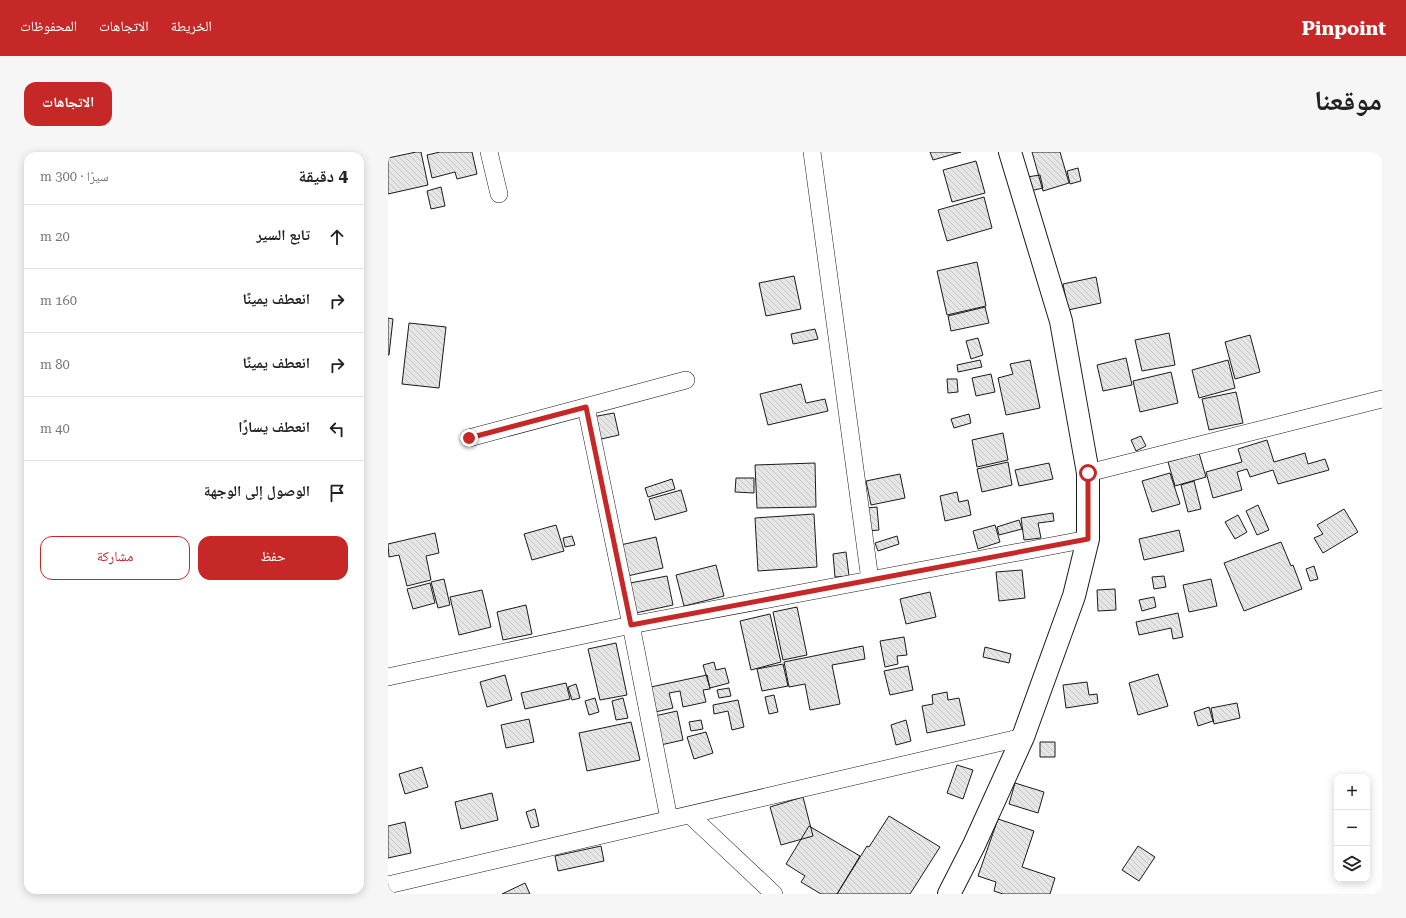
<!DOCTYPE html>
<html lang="ar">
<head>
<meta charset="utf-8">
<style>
  body { margin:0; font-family:"Roboto Serif","Noto Naskh Arabic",serif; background:#f6f6f6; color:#222; direction:rtl }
  .controls { position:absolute; right:12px; bottom:12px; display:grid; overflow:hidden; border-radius:8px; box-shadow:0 2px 10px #0003 }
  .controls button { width:36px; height:36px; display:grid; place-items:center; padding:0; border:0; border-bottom:1px solid #e0e0e0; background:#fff; color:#222; font:20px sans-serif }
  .stop { position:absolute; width:12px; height:12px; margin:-9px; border:3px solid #c62828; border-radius:50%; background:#fff }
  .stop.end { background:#c62828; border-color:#fff; box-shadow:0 1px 4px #0008 }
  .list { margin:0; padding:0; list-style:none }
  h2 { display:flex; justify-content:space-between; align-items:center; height:52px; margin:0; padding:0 16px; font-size:17px }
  h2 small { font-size:13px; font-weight:400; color:#767676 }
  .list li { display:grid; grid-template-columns:26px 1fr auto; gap:12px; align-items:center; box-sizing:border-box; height:64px; padding:0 16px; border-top:1px solid #e0e0e0 }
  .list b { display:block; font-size:15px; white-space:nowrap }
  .list em { font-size:13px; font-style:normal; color:#767676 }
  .actions { display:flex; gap:8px; padding:12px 16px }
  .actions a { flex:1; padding:9px 0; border:1px solid #c62828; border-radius:12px; text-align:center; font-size:14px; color:#c62828 }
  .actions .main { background:#c62828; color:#fff }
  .icon { flex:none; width:22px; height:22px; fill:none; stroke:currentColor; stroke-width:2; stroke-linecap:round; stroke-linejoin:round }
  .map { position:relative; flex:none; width:994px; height:742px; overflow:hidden; direction:ltr; border-radius:12px }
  header { display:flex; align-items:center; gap:24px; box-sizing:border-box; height:56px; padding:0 20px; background:#c62828; color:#fff }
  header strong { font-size:19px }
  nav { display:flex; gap:22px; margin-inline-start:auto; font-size:14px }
  .intro { display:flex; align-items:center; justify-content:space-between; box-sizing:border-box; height:96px; padding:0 24px }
  h1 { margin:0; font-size:28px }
  .button { padding:10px 18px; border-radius:12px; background:#c62828; color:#fff; font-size:14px; font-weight:700 }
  main { display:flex; gap:24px; padding:0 24px }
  aside { flex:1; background:#fff; border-radius:12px; box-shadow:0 2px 10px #0003 }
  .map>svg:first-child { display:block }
</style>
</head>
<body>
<header>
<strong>Pinpoint</strong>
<nav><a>الخريطة</a><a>الاتجاهات</a><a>المحفوظات</a></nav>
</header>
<div class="intro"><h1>موقعنا</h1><a class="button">الاتجاهات</a></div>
<main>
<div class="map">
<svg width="994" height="742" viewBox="0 0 994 742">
  <defs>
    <pattern id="building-back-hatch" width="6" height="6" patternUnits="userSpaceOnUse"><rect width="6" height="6" fill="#e6e6e6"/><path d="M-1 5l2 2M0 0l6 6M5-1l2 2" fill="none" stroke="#c5c5c5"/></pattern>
  </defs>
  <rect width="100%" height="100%" fill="#fff"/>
  <path fill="url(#building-back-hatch)" stroke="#1a1a1a" d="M28 0H33L40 33 0 42V6Z
    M52 0H84L89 22 69 27 67 20 44 26 39 3Z
    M542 0H573L545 8Z
    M644 0H672L681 31 655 39Z
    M588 9 597 41 564 50 555 18Z
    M690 16 693 29 682 32 679 19Z
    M652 23 655 36 642 39 639 25Z
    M53 35 57 54 43 57 39 39Z
    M596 45 604 76 559 89 550 58Z
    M589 110 598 154 559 163 549 119Z
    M406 124 413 157 378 164 371 131Z
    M708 125 713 151 680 158 675 132Z
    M597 155 601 171 563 179 560 164Z
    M0 166 5 167 1 203H0Z
    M21 171 58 175 51 236 14 232Z
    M427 177 430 187 405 192 403 182Z
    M781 181 787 213 754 219 747 188Z
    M862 183 872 220 847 227 837 190Z
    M590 186 595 203 583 207 578 189Z
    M738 206 744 233 715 239 709 213Z
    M592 208 594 215 570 220 569 213Z
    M642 208 652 256 618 263 610 226 625 222 622 212Z
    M840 208 847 236 811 246 804 218Z
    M783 220 790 251 752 260 745 229Z
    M603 222 607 240 588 244 584 226Z
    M559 227H569L570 240 560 241Z
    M413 232 418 251 437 247 440 259 380 273 372 242Z
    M848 240 855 271 821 278 814 247Z
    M226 261 231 283 209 288 204 265Z
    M581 262 583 271 566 276 563 267Z
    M615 281 620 308 589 315 584 288Z
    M753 284 758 294 748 299 743 288Z
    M879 288 886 310 917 301 920 312 937 307 941 318 890 332 885 318 862 325 859 317 849 320 854 338 825 346 818 320 854 310 850 297Z
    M811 301 818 325 787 334 780 310Z
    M620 310 624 333 594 340 589 317Z
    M427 311 428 355 369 356 367 313Z
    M661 311 665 327 631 334 627 318Z
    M782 321 792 352 764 360 754 329Z
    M512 322 517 346 483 353 478 329Z
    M348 326H366V341L347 340Z
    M284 327 287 337 260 345 257 336Z
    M806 329 813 357 800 360 793 333Z
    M293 338 299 359 267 368 261 347Z
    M569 340 571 350 580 348 583 363 557 369 552 344Z
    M870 353 881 378 869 383 858 359Z
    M489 355 491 378 480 379 478 356Z
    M956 357 970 380 935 401 926 386 935 382 929 373Z
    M665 361 666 369 650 371 653 386 636 388 633 366Z
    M426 362 429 415 370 419 367 366Z
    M850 363 859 380 847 387 837 370Z
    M631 368 634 377 611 383 609 375Z
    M168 373 176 399 144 408 136 382Z
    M607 373 612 390 590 397 585 379Z
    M791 378 796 399 756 408 751 387Z
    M47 381 51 401 38 404 43 428 19 434 11 403 1 405 0 392Z
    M184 384 187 393 177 395 175 386Z
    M509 384 511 392 490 399 487 391Z
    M268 385 275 416 235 425 228 394Z
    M893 390 903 414 905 413 914 437 856 459 836 411Z
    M458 400 461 424 447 425 445 402Z
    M328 413 336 444 296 454 288 423Z
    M926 414 930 427 922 429 918 417Z
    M634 418 637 446 611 449 608 420Z
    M279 424 285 453 243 462 237 432Z
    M776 424 778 435 766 437 764 425Z
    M56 427 62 453 50 456 43 430Z
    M823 427 829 454 801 460 795 433Z
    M42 431 47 451 25 457 19 437Z
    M727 437 728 458 710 459 709 438Z
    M94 438 103 475 71 483 62 445Z
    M542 440 548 465 518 472 512 447Z
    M766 445 768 455 754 459 751 448Z
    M138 453 144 482 115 488 109 460Z
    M409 455 419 503 395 508 385 460Z
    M790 461 795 485 785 487 783 476 751 483 748 470Z
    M382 462 393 510 363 518 352 469Z
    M516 485 519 503 509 504 510 512 497 515 492 489Z
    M228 491 239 543 212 548 200 497Z
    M475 494 477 507 444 513 452 552 422 558 417 532 401 535 396 510Z
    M597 495 623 502 621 511 595 505Z
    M326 510 328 518 337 516 341 531 322 536 315 513Z
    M395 512 400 534 374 539 369 517Z
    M520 514 525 538 502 543 496 519Z
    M770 522 780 554 750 563 741 531Z
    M117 523 124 548 99 555 92 530Z
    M319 523 322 537 315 538 318 550 295 555 292 539 281 541 285 556 263 561 258 536Z
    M699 530 701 543 709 542 710 551 678 556 675 533Z
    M178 531 182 547 137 557 133 541Z
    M188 532 192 546 184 548 180 535Z
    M341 536 343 544 331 546 329 538Z
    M559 540 560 548 571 546 577 573 539 581 534 554 545 552 544 543Z
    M386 543 390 560 381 562 377 545Z
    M207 546 211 560 201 563 197 549Z
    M235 546 240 566 228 568 224 549Z
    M350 548 356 575 344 578 340 559 326 562 325 553Z
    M849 551 852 566 826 572 823 556Z
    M821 555 825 569 810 574 806 560Z
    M289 559 295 588 268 594 262 565Z
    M141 567 146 590 118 596 113 573Z
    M313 568 315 577 303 579 301 570Z
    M518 568 523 589 508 593 503 573Z
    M243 570 252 608 199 619 191 581Z
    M318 580 325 601 306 607 299 585Z
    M652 590H667V605H652Z
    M569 613 585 618 575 647 559 641Z
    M34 615 40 635 17 642 11 622Z
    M627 631 656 640 650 661 621 652Z
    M104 641 110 668 73 677 67 650Z
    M415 645 425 684 393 693 382 655Z
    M147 657 151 674 143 676 138 660Z
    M501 664 552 695 522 742H449L479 694 481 695Z
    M610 667 646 679 634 715 667 726 662 742H615L606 739 608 730 590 724Z
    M17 670 23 701 0 706V674Z
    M421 674 472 704 449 742H433L413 730 417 724 398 712Z
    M213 694 216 709 170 719 167 704Z
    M750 694 767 705 751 729 734 718Z
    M137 731 142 742H114Z"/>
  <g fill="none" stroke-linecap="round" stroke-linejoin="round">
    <g stroke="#1a1a1a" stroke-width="18">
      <path id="street" d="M101 0 111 42
        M424 0 482 428
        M198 255 243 473 281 667
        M81 286 298 228
        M700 321 994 247
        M0 525 243 473 700 387
        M302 663 386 742
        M0 733 635 585"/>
    </g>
    <g stroke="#1a1a1a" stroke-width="24">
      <path id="secondary" d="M561 742 586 693 635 585 686 444 700 387V321L673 169 622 0"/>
    </g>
    <use href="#street" stroke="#fff" stroke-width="17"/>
    <use href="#secondary" stroke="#fff" stroke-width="22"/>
  </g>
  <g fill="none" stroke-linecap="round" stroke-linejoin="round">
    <path stroke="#c62828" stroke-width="5" d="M81 286 198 255 243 473 700 387V321"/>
  </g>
</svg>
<div class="controls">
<button>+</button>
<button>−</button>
<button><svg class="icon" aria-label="layers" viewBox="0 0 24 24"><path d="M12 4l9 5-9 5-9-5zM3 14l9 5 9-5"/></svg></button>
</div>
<div class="stop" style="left:700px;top:321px"></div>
<div class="stop end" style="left:81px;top:286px"></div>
</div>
<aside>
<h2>4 دقيقة<small>سيرًا · 300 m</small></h2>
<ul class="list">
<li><svg class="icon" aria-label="ahead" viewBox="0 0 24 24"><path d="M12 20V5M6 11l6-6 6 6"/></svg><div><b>تابع السير</b></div><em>20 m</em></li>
<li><svg class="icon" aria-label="right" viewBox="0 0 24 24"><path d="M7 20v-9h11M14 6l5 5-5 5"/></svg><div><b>انعطف يمينًا</b></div><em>160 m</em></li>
<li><svg class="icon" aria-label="right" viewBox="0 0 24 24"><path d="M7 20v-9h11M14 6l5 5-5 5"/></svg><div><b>انعطف يمينًا</b></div><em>80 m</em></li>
<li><svg class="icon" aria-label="left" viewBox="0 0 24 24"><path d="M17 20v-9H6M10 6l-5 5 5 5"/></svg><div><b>انعطف يسارًا</b></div><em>40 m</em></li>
<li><svg class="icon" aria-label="arrive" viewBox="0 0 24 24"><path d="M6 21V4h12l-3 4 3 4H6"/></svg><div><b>الوصول إلى الوجهة</b></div></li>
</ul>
<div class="actions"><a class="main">حفظ</a><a>مشاركة</a></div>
</aside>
</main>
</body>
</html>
